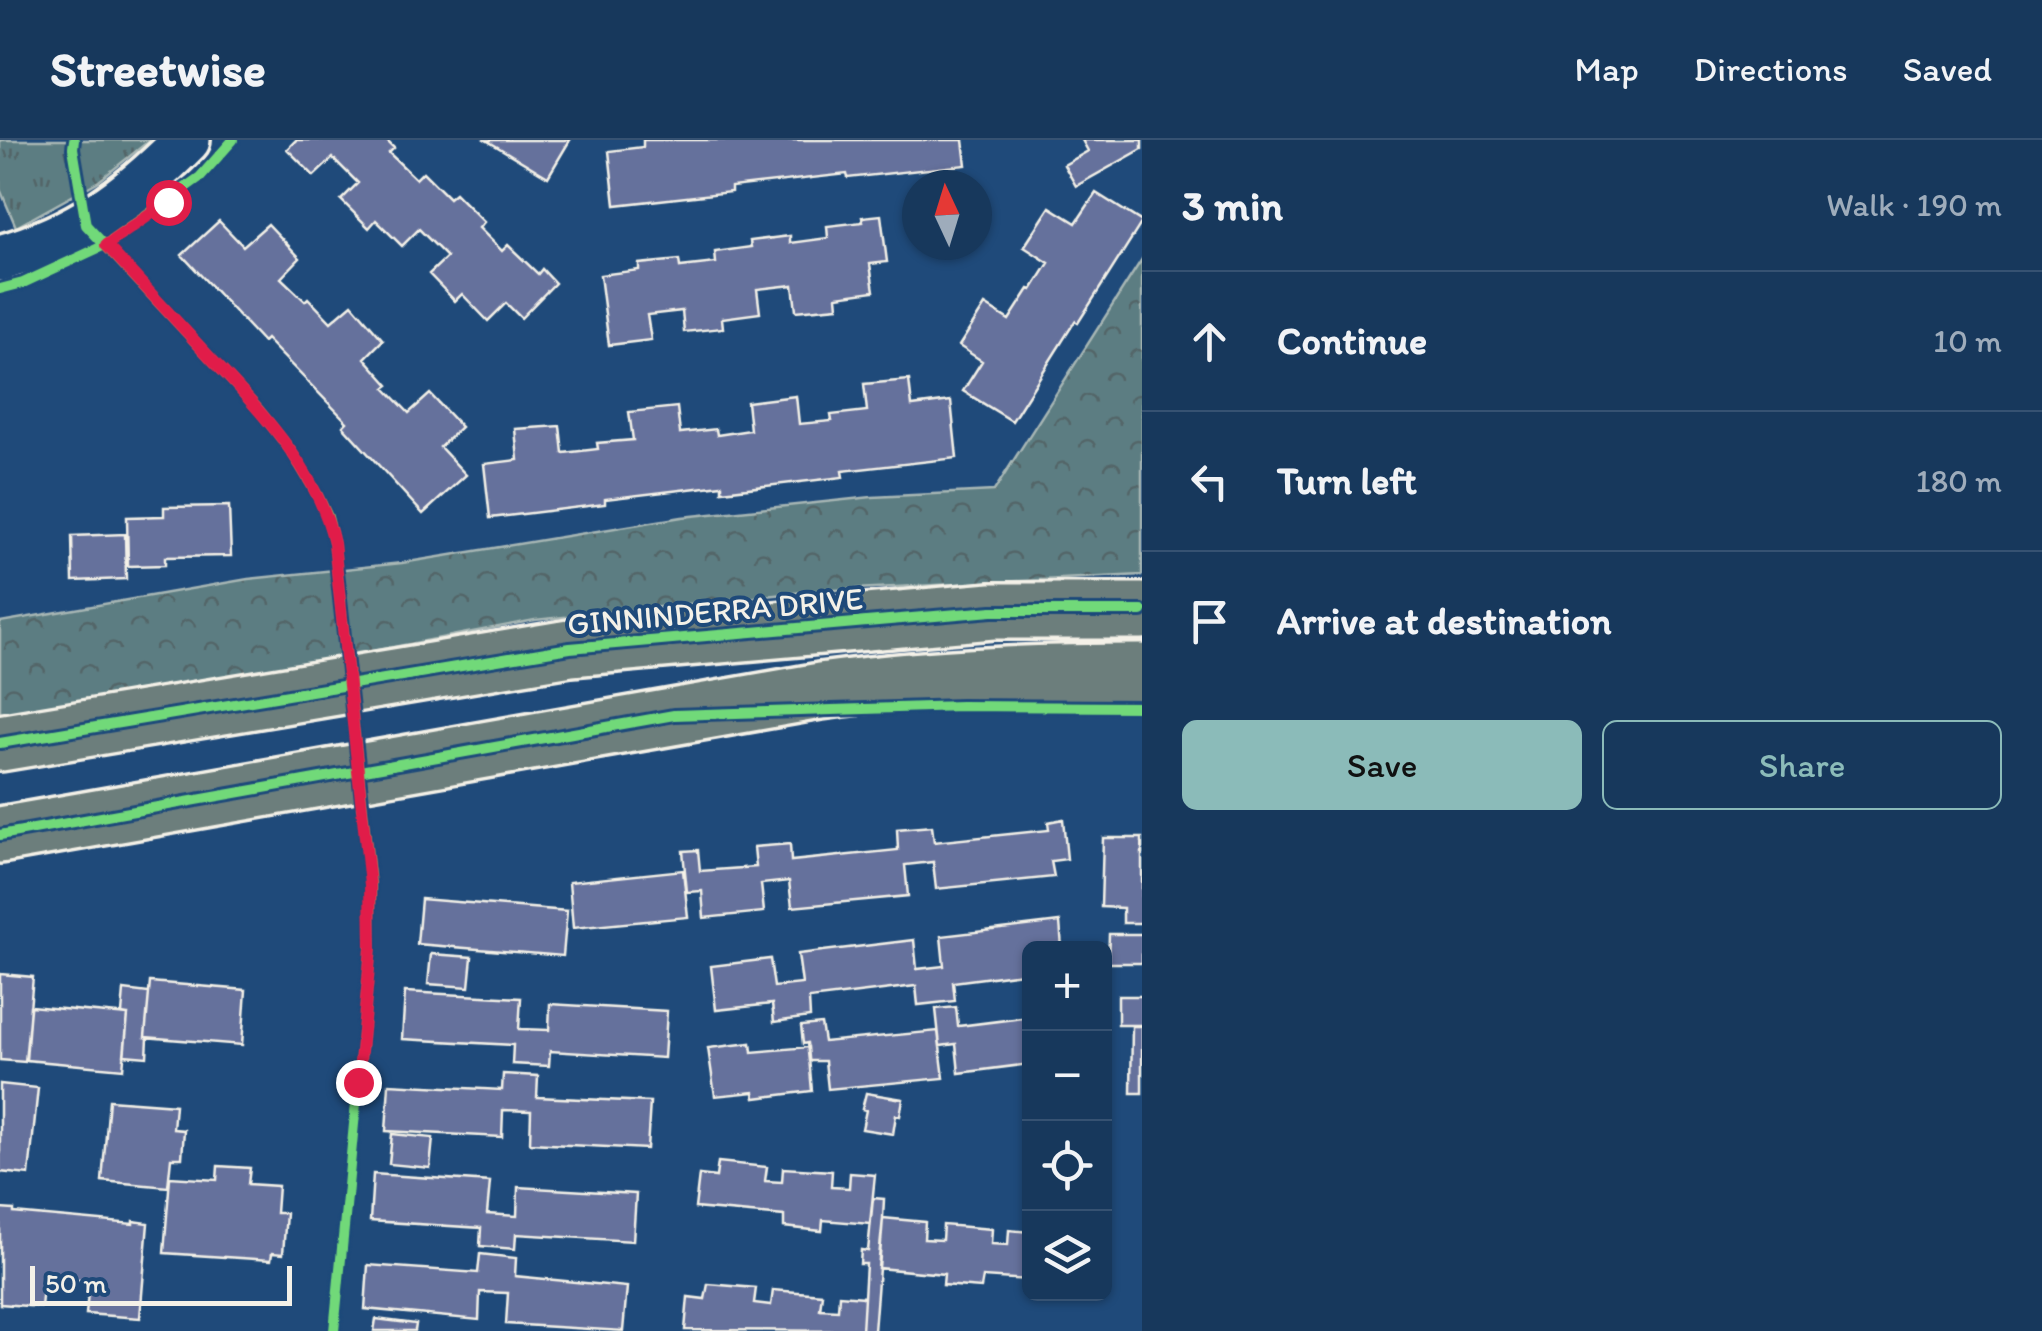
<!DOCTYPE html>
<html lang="en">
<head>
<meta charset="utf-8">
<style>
  body { margin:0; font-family:Itim,sans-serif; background:#203f62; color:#f1f3f6 }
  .controls { position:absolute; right:30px; bottom:30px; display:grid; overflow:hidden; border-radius:15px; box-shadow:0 2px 8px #0004 }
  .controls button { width:90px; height:90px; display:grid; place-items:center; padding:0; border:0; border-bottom:2px solid #365272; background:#17385c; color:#f1f3f6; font:50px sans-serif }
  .compass { position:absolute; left:902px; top:30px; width:90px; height:90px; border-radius:50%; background:#17385c; box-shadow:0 2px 8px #0004; rotate:356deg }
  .scale { position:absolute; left:30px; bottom:25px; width:262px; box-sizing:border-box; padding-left:10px; border:5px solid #f4f1e8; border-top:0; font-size:28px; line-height:35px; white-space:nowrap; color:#f4f1e8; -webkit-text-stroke:8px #1f4a7a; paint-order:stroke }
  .stop { position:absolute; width:30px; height:30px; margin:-22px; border:8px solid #e11d48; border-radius:50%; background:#fff }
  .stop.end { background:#e11d48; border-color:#fff; box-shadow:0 2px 10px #0008 }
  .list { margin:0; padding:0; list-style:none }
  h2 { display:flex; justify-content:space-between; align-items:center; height:130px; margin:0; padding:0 40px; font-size:42px }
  h2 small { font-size:32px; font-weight:400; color:#9eacbb }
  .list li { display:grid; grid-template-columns:65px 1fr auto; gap:30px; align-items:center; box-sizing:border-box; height:140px; padding:0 40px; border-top:2px solid #365272 }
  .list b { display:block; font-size:38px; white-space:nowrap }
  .list em { font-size:32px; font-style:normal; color:#9eacbb }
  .actions { display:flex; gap:20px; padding:30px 40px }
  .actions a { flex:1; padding:22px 0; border:2px solid #8bbbb9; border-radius:15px; text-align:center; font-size:35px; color:#8bbbb9 }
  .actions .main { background:#8bbbb9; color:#111 }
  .icon { flex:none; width:55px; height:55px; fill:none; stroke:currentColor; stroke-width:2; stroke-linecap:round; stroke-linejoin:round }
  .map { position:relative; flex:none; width:1142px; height:1191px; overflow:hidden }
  header { display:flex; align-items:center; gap:60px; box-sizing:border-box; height:140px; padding:0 50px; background:#17385c; border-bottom:2px solid #365272 }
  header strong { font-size:48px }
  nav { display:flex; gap:55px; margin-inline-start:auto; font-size:35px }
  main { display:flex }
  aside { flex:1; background:#17385c }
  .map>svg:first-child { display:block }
</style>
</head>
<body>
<header>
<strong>Streetwise</strong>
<nav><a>Map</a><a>Directions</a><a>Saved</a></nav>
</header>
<main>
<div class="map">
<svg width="1142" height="1191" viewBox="0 0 1142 1191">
  <defs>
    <pattern id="forest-crowns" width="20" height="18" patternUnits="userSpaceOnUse" patternTransform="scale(2.5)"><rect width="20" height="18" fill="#5c7d82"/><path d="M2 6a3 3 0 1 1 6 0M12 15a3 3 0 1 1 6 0" fill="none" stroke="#536567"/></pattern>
    <pattern id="park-tufts" width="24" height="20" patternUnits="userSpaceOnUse" patternTransform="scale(2.5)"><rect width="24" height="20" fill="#5c7d82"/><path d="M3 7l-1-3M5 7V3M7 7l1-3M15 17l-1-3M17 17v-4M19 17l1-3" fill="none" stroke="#536567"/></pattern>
  </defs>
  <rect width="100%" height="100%" fill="#1f4a7a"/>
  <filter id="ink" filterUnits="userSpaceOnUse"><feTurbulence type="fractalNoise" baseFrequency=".01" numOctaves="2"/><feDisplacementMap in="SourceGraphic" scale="20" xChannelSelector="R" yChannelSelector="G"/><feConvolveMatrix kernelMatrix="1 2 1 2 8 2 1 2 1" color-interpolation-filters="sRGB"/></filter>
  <g filter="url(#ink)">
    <path fill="url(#forest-crowns)" stroke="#a8b7b5" stroke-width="2.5" d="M1142 119V435L813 451 535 480 240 536 0 578V482L248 439 402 423 682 377 872 357 994 351Z"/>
    <path fill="url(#park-tufts)" stroke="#a8b7b5" stroke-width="2.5" d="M0 0H150L99 41 16 87 0 49Z"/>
    <path fill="#65719c" stroke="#f4f1e8" stroke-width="2.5" d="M296 0H386L394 8 389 13 416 39 423 32 449 58 455 53 484 82 479 88 502 111 508 105 538 134 542 129 555 143 521 178 506 163 488 181 462 154 455 161 429 134 447 117 419 89 402 106 376 80 369 88 341 60 358 43 333 18 314 36 287 9Z
      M486 0H570L548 37Z
      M643 0H963L966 25 848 38 847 34 731 47V52L615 65 609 11 643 7Z
      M1082 0H1142V9L1076 46 1064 25 1088 11Z
      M1096 53 1142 82 1078 183 1075 181 1012 281 963 251 982 221 959 206 985 165 1009 180 1029 149 1032 150 1049 123 1024 107 1050 67 1076 83Z
      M881 75 887 122 870 124 874 151 837 156 838 167 796 171 793 145 757 149 760 173 722 178 723 188 684 192 682 171 647 175 651 200 609 205 600 135 639 130V124L679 120 680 127 716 123 715 112 751 107 750 101 790 96V103L828 98 827 86 863 82 862 77Z
      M219 81 243 106 268 84 300 118 281 138 305 161 308 158 331 182 352 164 383 200 365 218 389 245 385 248 409 273 430 254 461 287 440 307 466 335 423 374 343 286 347 282 266 199 263 202 182 115Z
      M909 240 912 266 951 261 957 318 842 331 843 337 722 351V345L605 359V364L490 378 484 324 518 320 515 289 560 286 563 313 598 309 597 303 633 300 629 272 677 267 680 293 716 289 717 295 750 290 747 262 796 256 799 284 832 281 831 275 867 271 864 244Z
      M229 366 231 416 165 417V425L128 426 127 377 164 376V367Z
      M125 394 126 439 73 441 72 396Z
      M1063 679 1067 719 1051 721 1054 737 936 749 933 722 905 725 908 756 792 767 789 741 761 744 764 772 704 778 702 751 687 752 683 711 698 710 700 731 756 727 754 707 790 704 791 721 898 710 897 689 932 686 934 702 1049 690 1048 682Z
      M1103 698H1142V783H1123V768L1101 767Z
      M683 730 688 777 573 788 569 742Z
      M421 759 567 771 563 816 417 804Z
      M1060 782 1062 808H1030V832L953 842 955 861 918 865 916 846 809 859 810 877 774 882 772 864 716 870 711 826 770 819 774 847 802 844 798 814 914 800 917 829 944 826 941 796Z
      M1109 794H1142V823H1108Z
      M431 814 472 817 469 847 428 844Z
      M0 834 33 837 25 922 0 920Z
      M150 842 246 850 242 905 145 897Z
      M124 850 149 853 145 897 148 898 147 917 124 915 128 875 122 874Z
      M405 852 521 858 519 889 549 890 550 864 667 871 664 918 550 911 549 926 512 924 513 905 402 899Z
      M1118 856H1142V885H1118Z
      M30 866 128 875 123 929 26 920Z
      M956 867 958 886 1030 877V924L959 933 956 904 940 906 936 869Z
      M821 884 824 902 938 891 944 938 828 949 825 921H809L807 903 803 904 801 886Z
      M1132 886H1142V953H1131Z
      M751 903 752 912 808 907 812 951 755 958 754 952 715 956 708 908Z
      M503 934 538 936 537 957 650 962 647 1009 530 1003 531 971 503 970 502 997 386 991 389 944 502 950Z
      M0 944 38 948 29 1035 0 1032Z
      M866 953 903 959 900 976 896 975 893 994 862 989 866 970 862 969Z
      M109 960 175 965 173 989 184 990 182 1018H171L168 1047 102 1041Z
      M1023 971H1030V1017H1027Z
      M392 994 433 998 430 1028 389 1024Z
      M718 1022 767 1027 765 1041 782 1042 783 1028 832 1031 831 1047 849 1048 850 1033 875 1035 870 1084 823 1080 822 1091 784 1087V1076L695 1068 699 1035 716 1037Z
      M218 1026 250 1028 248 1044 278 1046 276 1073H286L283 1114 272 1113 271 1120 164 1113 170 1037 217 1040Z
      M373 1034 490 1042 487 1074 517 1076 518 1047 636 1054 633 1101 516 1094 515 1109 480 1106 481 1088 370 1081Z
      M873 1058 884 1059 883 1078 874 1191H862L866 1124H860L861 1110 868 1111Z
      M0 1069 14 1070V1073L133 1084V1081L148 1083 140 1178 86 1174 89 1141 44 1137 41 1167 0 1164Z
      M883 1078 925 1082 924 1099 942 1100 943 1085 992 1089 991 1104 1008 1105 1009 1090 1030 1092V1140L983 1137 981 1148 943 1145 944 1134 878 1128Z
      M480 1114 516 1118 515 1136 627 1147 623 1191 506 1184 508 1153 480 1152 479 1180 365 1169 368 1125 478 1133Z
      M708 1144 756 1148 754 1163 771 1165 773 1150 822 1154 820 1169 838 1170 839 1155 864 1157 862 1191 685 1190 688 1157 705 1159Z
      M376 1179 416 1184 415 1191H374Z"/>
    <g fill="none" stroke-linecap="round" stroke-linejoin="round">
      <g stroke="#f4f1e8" stroke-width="52">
        <path id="minor" d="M0 118C79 96 130 58 187 0"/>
      </g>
      <g stroke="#f4f1e8" stroke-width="62">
        <path id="major" d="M0 603 570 508 992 471H1142
          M0 695 820 551C927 536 1034 532 1142 532"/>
      </g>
      <use href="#minor" stroke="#1f4a7a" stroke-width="45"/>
      <use href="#major" stroke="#6c7e7c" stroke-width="55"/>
      <g stroke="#1f4a7a" stroke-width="16">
        <path id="cycleway" d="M74 0 73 8 86 85 260 271 291 311 318 356 328 377 334 403 371 745V808L334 1191
          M0 149 23 143 105 105 200 37 233 0
          M0 603 570 508 992 471H1142
          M0 695 674 575 961 566 1142 567"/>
      </g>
      <use href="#cycleway" stroke="#71d979" stroke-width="10"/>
    </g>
  </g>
  <g fill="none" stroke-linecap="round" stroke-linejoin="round" filter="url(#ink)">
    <path stroke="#e11d48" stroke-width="12" d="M168 62 106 105C139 141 173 177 206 213 258 269 317 327 334 403L370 745 371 808 358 942"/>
  </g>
  <g text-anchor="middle" stroke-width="8" stroke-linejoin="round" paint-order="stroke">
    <g font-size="32" fill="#f4f1e8" stroke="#1f4a7a">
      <text transform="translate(715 471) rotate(-5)" y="11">GINNINDERRA DRIVE</text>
    </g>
  </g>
</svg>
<div class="controls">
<button>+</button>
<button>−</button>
<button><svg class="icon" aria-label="locate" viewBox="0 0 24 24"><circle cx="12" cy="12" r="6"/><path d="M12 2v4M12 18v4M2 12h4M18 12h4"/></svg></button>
<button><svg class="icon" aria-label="layers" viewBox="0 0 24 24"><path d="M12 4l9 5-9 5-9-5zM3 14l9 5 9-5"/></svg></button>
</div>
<svg class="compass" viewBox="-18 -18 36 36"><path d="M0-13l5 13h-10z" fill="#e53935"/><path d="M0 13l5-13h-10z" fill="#9eacbb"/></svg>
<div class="scale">50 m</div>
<div class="stop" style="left:168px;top:62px"></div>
<div class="stop end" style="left:358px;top:942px"></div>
</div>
<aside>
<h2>3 min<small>Walk · 190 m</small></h2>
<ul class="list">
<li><svg class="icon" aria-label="ahead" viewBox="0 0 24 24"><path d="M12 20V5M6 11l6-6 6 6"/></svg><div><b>Continue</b></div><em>10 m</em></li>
<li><svg class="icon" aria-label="left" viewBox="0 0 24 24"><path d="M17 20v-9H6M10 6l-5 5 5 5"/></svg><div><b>Turn left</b></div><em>180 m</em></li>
<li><svg class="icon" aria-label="arrive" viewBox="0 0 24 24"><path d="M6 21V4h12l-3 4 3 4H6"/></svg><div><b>Arrive at destination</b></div></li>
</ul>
<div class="actions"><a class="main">Save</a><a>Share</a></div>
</aside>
</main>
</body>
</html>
